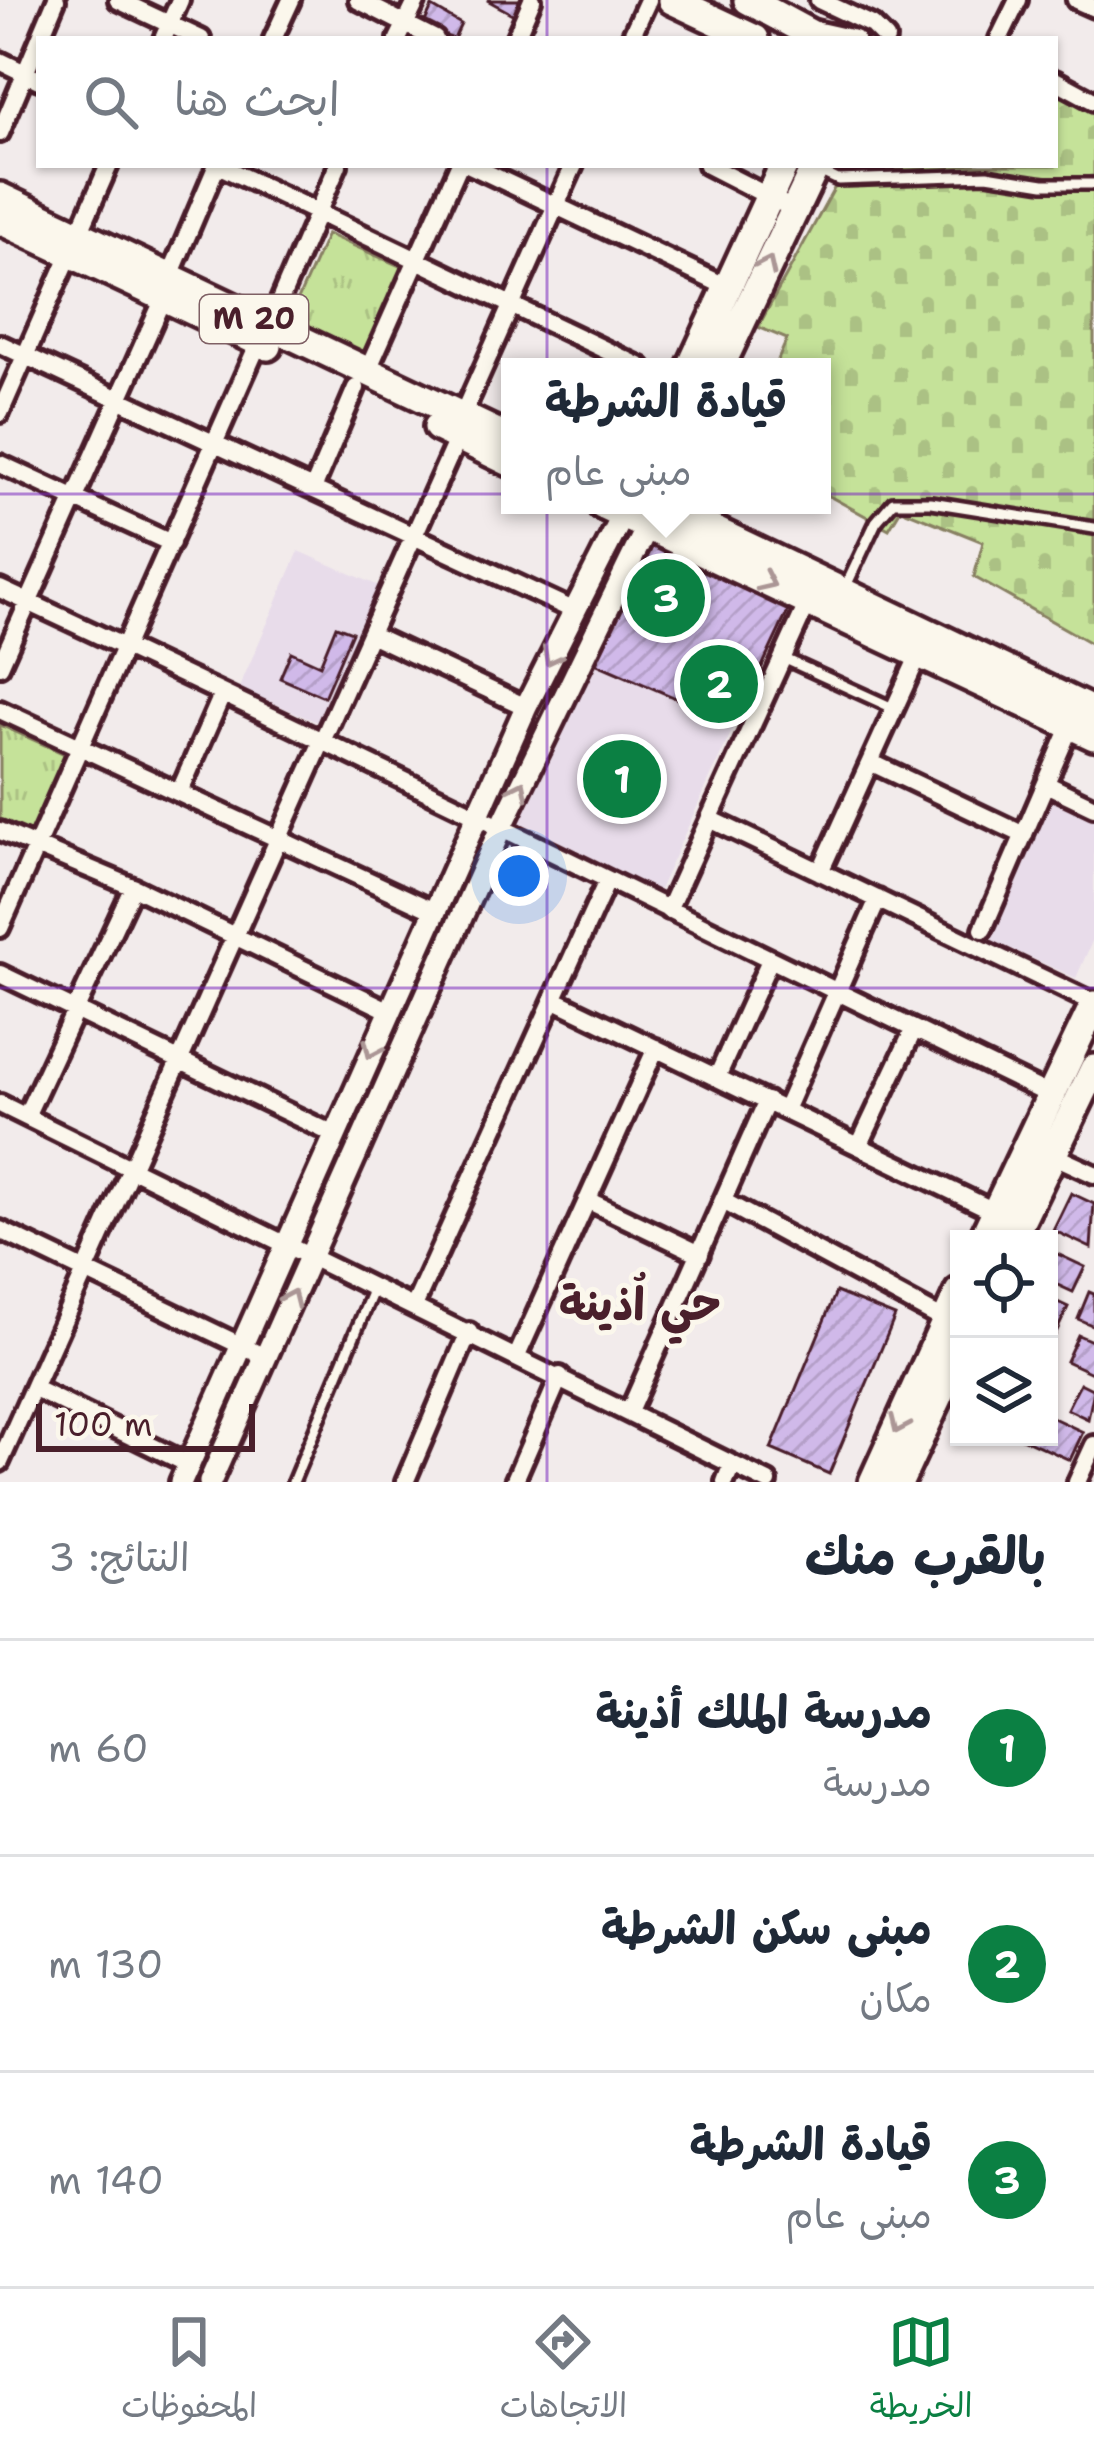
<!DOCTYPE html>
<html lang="ar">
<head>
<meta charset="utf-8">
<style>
  body { margin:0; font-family:"Shantell Sans","Playpen Sans Arabic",sans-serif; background:#f2f2f3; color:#1f2937; direction:rtl }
  .controls { position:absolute; right:36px; bottom:36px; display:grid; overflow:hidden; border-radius:0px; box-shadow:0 3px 9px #0004 }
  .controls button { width:108px; height:108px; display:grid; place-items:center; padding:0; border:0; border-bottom:3px solid #e0e1e3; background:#fff; color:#1f2937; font:60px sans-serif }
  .scale { position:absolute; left:36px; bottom:30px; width:219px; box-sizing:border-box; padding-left:12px; border:6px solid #4a1f2b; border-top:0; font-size:33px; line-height:42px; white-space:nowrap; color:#4a1f2b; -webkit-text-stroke:9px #fbf7ec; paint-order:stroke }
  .you { position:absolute; left:519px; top:876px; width:42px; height:42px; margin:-30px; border:9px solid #fff; border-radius:50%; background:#1a73e8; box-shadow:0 0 0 18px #1a73e833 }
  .badge { display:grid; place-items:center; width:78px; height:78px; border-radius:50%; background:#0b8043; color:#fff; font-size:39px; font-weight:700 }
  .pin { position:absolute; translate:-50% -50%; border:6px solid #fff; box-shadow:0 3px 12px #0006 }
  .popup { position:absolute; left:501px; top:358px; width:330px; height:156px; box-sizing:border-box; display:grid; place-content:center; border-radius:0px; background:#fff; filter:drop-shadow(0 3px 9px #0005); font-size:39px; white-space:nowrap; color:#747a83 }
  .popup b { font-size:45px; color:#1f2937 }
  .popup::after { content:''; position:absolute; left:50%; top:100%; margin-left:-24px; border:24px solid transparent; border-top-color:#fff }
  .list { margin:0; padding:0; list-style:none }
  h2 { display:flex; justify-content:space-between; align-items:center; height:156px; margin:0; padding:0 48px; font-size:51px }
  h2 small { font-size:39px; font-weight:400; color:#747a83 }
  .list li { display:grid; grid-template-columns:78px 1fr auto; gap:36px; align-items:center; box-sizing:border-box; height:216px; padding:0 48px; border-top:3px solid #e0e1e3 }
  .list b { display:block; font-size:45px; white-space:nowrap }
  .list p { margin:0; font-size:39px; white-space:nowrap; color:#747a83 }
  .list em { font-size:39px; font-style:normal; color:#747a83 }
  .icon { flex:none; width:66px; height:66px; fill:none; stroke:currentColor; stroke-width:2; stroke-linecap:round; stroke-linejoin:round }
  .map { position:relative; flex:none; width:1094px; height:1482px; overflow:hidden; direction:ltr }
  .search { position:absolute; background:#fff; box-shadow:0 3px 9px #0004; left:36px; right:36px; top:36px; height:132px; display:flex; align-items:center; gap:30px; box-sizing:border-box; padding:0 42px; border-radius:0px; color:#747a83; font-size:45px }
  .sheet { height:804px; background:#fff }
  nav { display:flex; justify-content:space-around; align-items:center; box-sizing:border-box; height:168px; border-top:3px solid #e0e1e3; background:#fff; font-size:33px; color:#747a83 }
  nav a { display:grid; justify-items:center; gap:6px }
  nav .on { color:#0b8043 }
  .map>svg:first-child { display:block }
</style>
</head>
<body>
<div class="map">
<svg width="1094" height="1482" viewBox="0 0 1094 1482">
  <defs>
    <pattern id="cemetery-stones" width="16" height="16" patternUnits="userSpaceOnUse" patternTransform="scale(3)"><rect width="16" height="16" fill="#c5e299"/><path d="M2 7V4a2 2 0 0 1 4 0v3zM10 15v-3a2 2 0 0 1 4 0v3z" fill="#abc184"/></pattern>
    <pattern id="park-tufts" width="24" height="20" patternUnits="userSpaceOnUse" patternTransform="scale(3)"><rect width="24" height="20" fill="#c5e299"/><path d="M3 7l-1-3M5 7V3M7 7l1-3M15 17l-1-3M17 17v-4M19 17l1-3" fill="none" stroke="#abc184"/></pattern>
    <pattern id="building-hatch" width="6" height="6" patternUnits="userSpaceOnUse" patternTransform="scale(3)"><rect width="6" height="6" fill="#d0b9e9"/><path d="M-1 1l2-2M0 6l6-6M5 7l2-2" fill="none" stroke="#b49fc8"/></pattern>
  </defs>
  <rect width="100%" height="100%" fill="#f2ebeb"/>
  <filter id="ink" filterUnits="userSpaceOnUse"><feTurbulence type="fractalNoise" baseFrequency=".00833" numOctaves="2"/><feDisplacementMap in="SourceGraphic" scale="24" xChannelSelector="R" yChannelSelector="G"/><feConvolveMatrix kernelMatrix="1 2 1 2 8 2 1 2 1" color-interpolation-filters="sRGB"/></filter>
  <g filter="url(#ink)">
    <path fill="#e8dcea" d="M299 551 379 586 319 723 239 688Z
      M588 660 735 724 653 903 508 833Z
      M1049 799 1094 819V937L1076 978 987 938Z"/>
    <path fill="url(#cemetery-stones)" stroke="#888062" stroke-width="3" d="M1055 90 1094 113V645L974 577 983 542 901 509 889 529 822 492V367H775L787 339 758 327 847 165H1055Z"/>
    <path fill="url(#park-tufts)" stroke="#888062" stroke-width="3" d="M327 234 404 268 366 355 289 320Z
      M0 725 69 756 32 839 0 825Z"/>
    <path fill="url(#building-hatch)" stroke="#4a1f2b" stroke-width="3" d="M487 0H524L516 16Z
      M432 7 461 24 454 39 422 28Z
      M652 542 791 605 735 724 588 660Z
      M656 570 693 589 678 623 640 606Z
      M695 592 704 597 689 628 678 623Z
      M336 626 352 632 324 697 280 678 291 652 320 665Z
      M704 645 761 670 735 724 676 698Z
      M1071 1193 1094 1204 1091 1248 1053 1230Z
      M1049 1250 1085 1267 1073 1292 1049 1281Z
      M836 1292 895 1316 829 1474 771 1449Z
      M1089 1292 1094 1294V1326L1078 1319Z
      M1049 1298 1068 1307 1055 1335 1049 1332Z
      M1078 1335 1094 1342V1374L1066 1361Z
      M1080 1383 1094 1390 1088 1419 1067 1409Z
      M1049 1416 1083 1432 1070 1460 1024 1439 1049 1437Z"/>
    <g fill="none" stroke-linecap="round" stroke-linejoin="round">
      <g stroke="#4a1f2b" stroke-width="18">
        <path id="service" d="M819 171 838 180 987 175 1044 184H1094
          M846 586 876 522 893 502H931L1094 528
          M783 658 893 708
          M293 1482 374 1288"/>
      </g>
      <g stroke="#4a1f2b" stroke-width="26">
        <path id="minor" d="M118 0 201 39
          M358 0 435 39
          M819 0 872 25 886 39
          M1076 0 1094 8
          M815 30 855 39
          M163 39 180 0
          M273 39 291 0
          M398 39 417 0
          M515 39 532 0
          M630 39 648 0
          M999 39 1018 0
          M0 61 39 80
          M1055 80 1094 101
          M0 133 56 0
          M218 165 641 367
          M470 165 727 287
          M707 165 793 209
          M169 278 217 165
          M269 326 338 165
          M0 344 575 611
          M366 374 459 165
          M0 413 109 165
          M461 418 574 165
          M0 464 171 543
          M313 489 356 388
          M0 589C353 752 700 926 1050 1095
          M370 634 526 707
          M0 666 164 298
          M0 710 434 911
          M870 762 1024 835
          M1046 784 1094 807
          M179 793 222 695
          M710 819 1094 1003
          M0 831 133 887 390 1011
          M820 872 921 650
          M668 910 808 602
          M0 928 259 342
          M983 929 1071 725
          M0 974 335 1135
          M555 1000 996 1212
          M717 1077 770 960
          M0 1104 768 1482
          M785 1110 878 899
          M26 1116 133 887
          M859 1146 914 1029
          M1046 1152 1094 1174
          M587 1200 700 1254
          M723 1201 946 1321
          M0 1230 265 1357
          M415 1304 607 881
          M517 1356 656 1048
          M33 1388 188 1464
          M629 1412 767 1101
          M0 1462 458 437
          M405 1482 469 1332
          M514 1482 560 1376
          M725 1482 732 1464
          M1077 1482 1094 1445"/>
      </g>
      <g stroke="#4a1f2b" stroke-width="30">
        <path id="tertiary" d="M181 1482 526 707 623 515
          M210 1482 500 830 648 525"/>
      </g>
      <g stroke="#4a1f2b" stroke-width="36">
        <path id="primary" d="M672 0 755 39
          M748 0 820 39
          M0 197 510 439
          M0 220 268 346
          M691 367 784 165
          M720 367 816 165
          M438 427 510 462
          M602 505 1094 736
          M661 505 1094 712
          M983 1239 1094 1005
          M1012 1239 1094 1069
          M873 1482 959 1292
          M899 1482 959 1353"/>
      </g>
      <use href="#service" stroke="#fbf7ec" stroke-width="9"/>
      <use href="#minor" stroke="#fbf7ec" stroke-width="16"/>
      <use href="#tertiary" stroke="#fbf7ec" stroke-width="21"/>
      <use href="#primary" stroke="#fbf7ec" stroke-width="27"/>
    </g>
    <defs><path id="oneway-chevron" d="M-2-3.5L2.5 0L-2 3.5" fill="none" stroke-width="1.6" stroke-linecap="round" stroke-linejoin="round" transform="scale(3)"/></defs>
    <g stroke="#ab9695">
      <use href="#oneway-chevron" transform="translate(767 265) rotate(-65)"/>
      <use href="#oneway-chevron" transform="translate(767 582) rotate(25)"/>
      <use href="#oneway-chevron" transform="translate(551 657) rotate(117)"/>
      <use href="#oneway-chevron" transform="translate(520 789) rotate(-64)"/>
      <use href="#oneway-chevron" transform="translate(372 1050) rotate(114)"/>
      <use href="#oneway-chevron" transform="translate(291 1298) rotate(-66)"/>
      <use href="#oneway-chevron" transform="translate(899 1425) rotate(114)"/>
    </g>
  </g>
  <path fill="none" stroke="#7b2cbf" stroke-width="3" stroke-opacity="0.55" d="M547 0V39M547 165V1482M0 494H1094M0 988H1094"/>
  <g text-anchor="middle" stroke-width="10" stroke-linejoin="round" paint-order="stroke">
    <rect fill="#fbf7ec" stroke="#7f6065" stroke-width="3" x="200" y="295" width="108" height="48" rx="9"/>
    <g font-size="30" font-weight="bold" fill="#4a1f2b">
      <text x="254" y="329">M 20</text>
    </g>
    <g font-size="45" font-weight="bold" fill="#4a1f2b" stroke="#fbf7ec">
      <text x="640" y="1320">حي اُذينة</text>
    </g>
  </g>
</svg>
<div class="controls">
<button><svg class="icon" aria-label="locate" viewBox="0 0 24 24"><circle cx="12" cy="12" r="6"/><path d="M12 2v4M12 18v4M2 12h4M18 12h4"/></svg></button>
<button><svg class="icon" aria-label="layers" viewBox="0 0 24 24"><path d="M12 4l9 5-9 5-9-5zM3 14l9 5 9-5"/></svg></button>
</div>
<div class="scale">100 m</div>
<div class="you"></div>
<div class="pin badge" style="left:622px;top:779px">1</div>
<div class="pin badge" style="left:719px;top:684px">2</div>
<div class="pin badge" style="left:666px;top:598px">3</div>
<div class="popup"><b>قيادة الشرطة</b>مبنى عام</div>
<div class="search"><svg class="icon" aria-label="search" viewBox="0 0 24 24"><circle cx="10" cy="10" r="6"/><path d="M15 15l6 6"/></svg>ابحث هنا</div>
</div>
<section class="sheet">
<h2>بالقرب منك<small>النتائج: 3</small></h2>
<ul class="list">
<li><span class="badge">1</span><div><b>مدرسة الملك أذينة</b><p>مدرسة</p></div><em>60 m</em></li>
<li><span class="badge">2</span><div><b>مبنى سكن الشرطة</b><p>مكان</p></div><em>130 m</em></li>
<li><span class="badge">3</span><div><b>قيادة الشرطة</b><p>مبنى عام</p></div><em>140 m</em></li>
</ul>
</section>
<nav>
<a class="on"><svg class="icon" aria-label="map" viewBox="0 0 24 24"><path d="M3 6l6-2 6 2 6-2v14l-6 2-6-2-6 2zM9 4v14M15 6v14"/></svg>الخريطة</a>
<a><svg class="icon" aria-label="directions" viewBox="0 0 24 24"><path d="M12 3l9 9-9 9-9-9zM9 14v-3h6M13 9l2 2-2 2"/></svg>الاتجاهات</a>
<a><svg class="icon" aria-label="saved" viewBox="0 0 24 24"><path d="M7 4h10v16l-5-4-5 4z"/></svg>المحفوظات</a>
</nav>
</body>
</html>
